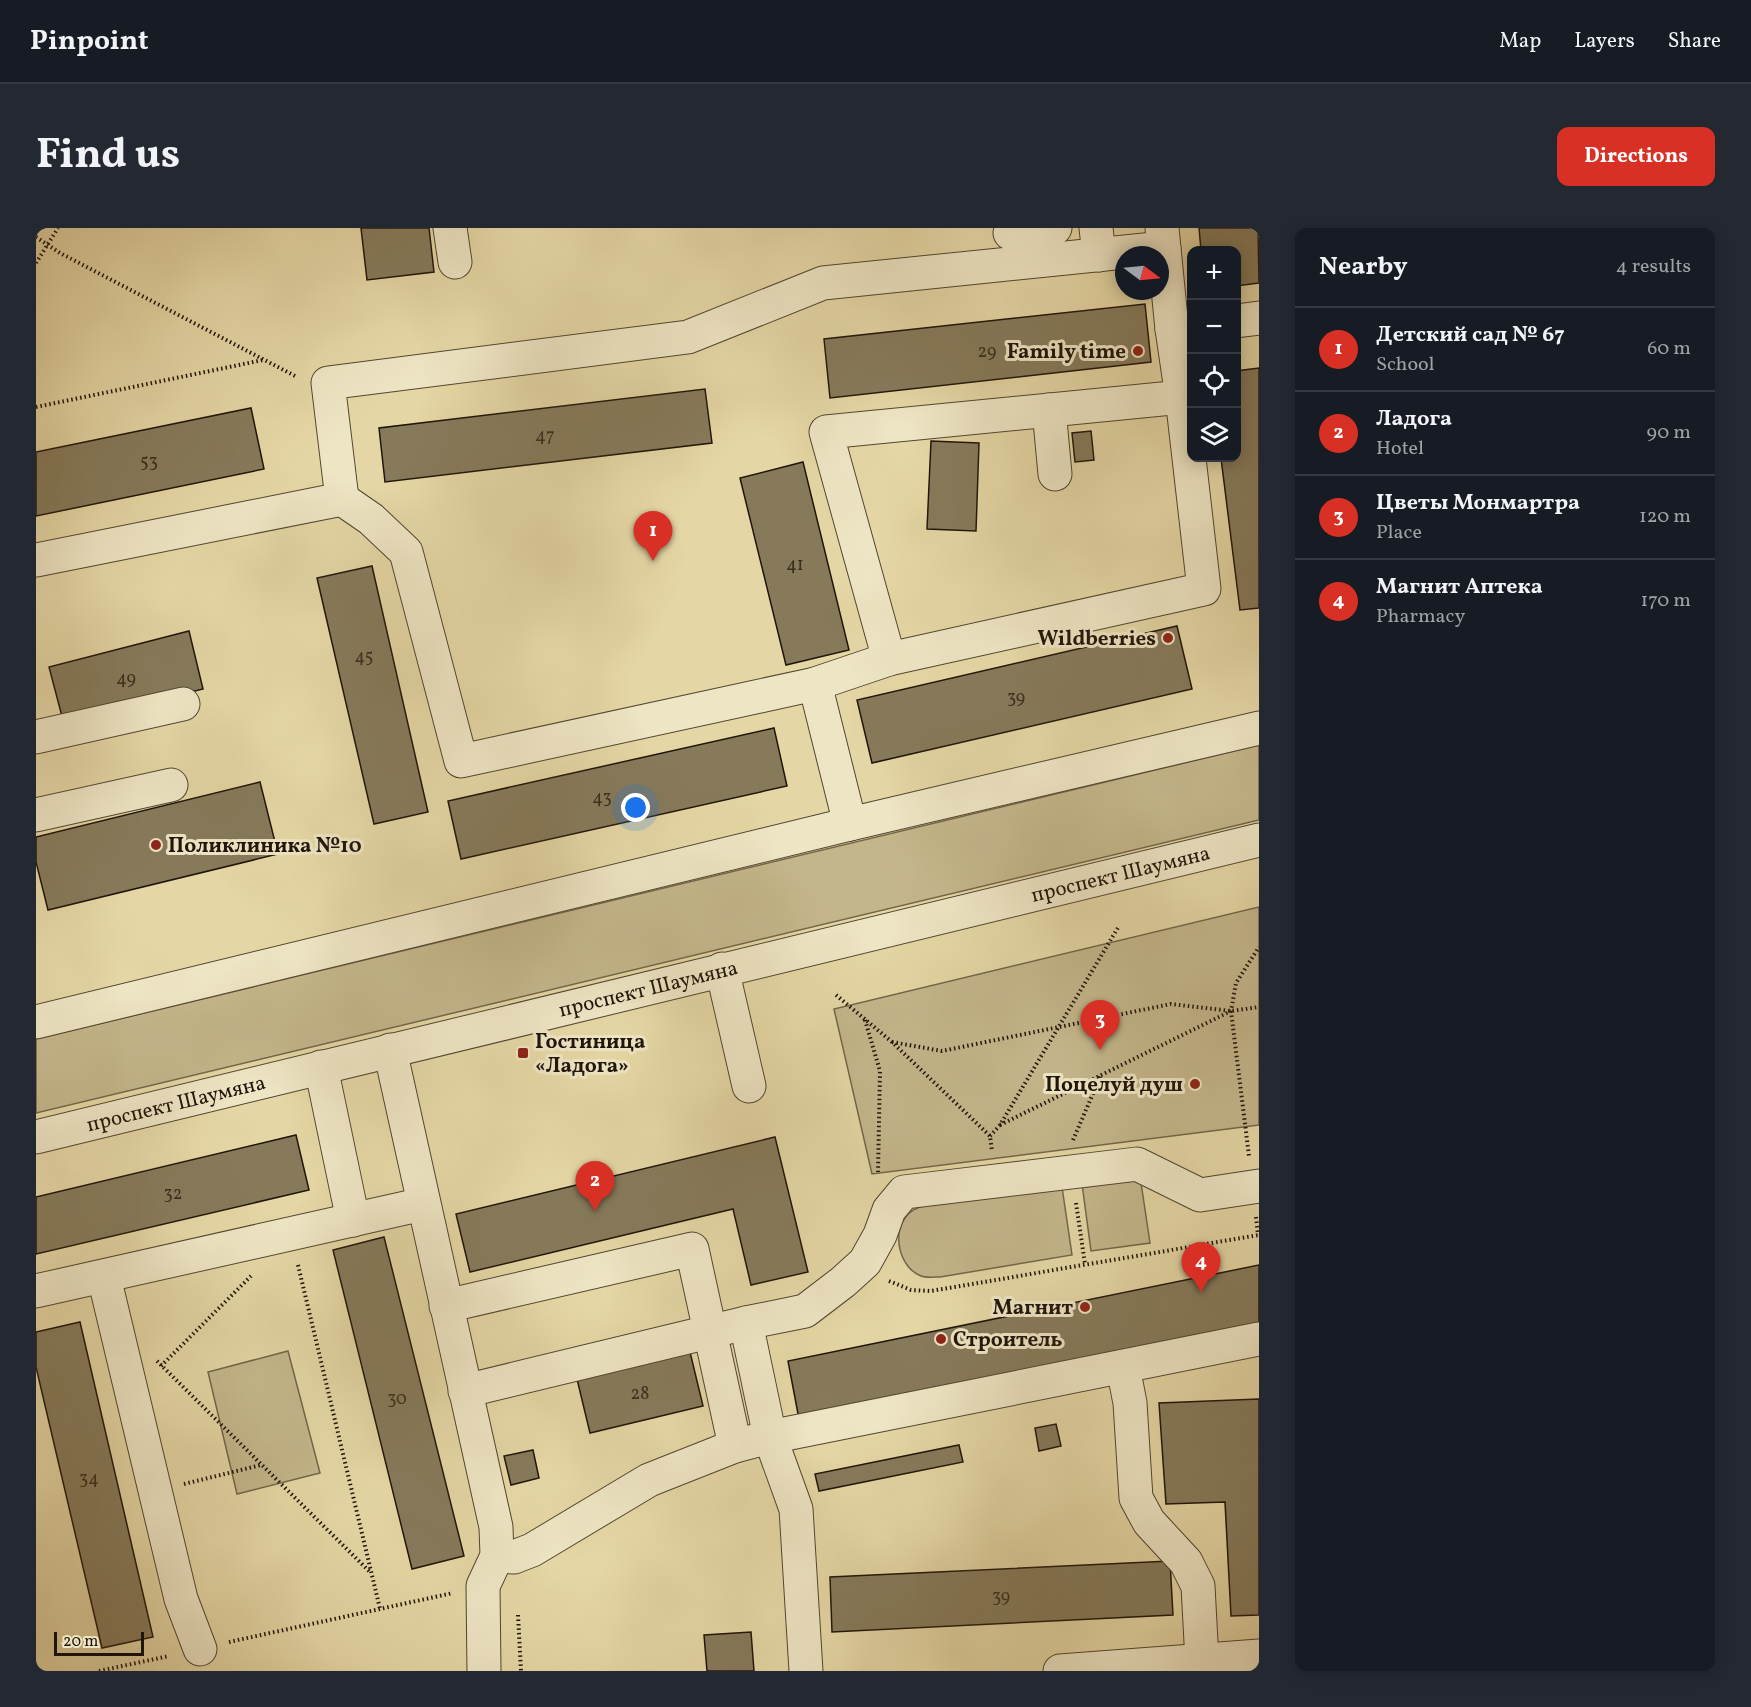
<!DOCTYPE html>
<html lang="en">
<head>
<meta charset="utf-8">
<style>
  body { margin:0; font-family:Vollkorn,serif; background:#242831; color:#f1f3f6 }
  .controls { position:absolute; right:18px; top:18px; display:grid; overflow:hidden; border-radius:12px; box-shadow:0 3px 15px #0003 }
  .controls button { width:54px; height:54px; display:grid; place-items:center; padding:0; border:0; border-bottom:2px solid #363941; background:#171b24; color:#f1f3f6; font:30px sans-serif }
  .compass { position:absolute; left:1079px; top:18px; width:54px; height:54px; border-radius:50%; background:#171b24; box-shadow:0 3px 15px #0003; rotate:106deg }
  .scale { position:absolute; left:18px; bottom:15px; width:90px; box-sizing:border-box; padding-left:6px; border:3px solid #20150a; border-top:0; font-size:16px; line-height:21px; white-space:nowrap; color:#20150a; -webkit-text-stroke:4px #eee5c4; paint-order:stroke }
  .you { position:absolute; left:600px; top:580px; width:21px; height:21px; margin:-15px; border:4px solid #fff; border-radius:50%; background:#1a73e8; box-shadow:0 0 0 9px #1a73e833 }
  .badge { display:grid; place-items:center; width:39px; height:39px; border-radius:50%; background:#d93025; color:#fff; font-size:20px; font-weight:700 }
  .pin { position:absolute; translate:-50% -50px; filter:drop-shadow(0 2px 3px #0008) }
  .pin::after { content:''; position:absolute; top:32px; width:21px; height:18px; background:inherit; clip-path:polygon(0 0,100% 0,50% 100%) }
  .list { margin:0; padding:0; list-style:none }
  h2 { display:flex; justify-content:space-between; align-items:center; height:78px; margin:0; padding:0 24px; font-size:26px }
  h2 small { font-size:20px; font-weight:400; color:#9ea1a6 }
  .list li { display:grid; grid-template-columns:39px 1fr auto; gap:18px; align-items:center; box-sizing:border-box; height:84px; padding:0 24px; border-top:2px solid #363941 }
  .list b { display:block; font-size:22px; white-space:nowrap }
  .list p { margin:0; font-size:20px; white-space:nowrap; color:#9ea1a6 }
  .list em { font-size:20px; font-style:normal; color:#9ea1a6 }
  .icon { flex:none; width:33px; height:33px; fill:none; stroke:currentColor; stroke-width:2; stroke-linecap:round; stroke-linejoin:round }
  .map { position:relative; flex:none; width:1223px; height:1443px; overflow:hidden; border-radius:12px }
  header { display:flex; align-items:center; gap:36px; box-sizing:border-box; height:84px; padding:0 30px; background:#171b24; border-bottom:2px solid #363941 }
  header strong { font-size:28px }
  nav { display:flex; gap:33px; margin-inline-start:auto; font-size:21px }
  .intro { display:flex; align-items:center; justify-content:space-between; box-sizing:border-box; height:144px; padding:0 36px }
  h1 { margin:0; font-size:42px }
  .button { padding:15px 27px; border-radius:12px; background:#d93025; color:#fff; font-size:21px; font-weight:700 }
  main { display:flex; gap:36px; padding:0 36px }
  aside { flex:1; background:#171b24; border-radius:12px; box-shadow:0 3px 15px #0003 }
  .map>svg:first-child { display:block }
</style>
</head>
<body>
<header>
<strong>Pinpoint</strong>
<nav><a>Map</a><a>Layers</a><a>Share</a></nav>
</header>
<div class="intro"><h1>Find us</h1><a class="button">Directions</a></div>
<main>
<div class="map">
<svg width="1223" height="1443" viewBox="0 0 1223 1443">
  <rect width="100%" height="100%" fill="#e5d7a5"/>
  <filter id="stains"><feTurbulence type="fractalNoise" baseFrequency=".00333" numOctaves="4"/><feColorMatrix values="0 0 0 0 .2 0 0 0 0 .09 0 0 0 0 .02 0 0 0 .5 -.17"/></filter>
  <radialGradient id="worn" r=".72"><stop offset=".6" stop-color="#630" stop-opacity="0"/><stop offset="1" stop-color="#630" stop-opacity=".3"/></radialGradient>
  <path fill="#c4b68b" stroke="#72664a" stroke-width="1.5" d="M1223 517V592L0 885V811Z
    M1223 679V897L836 946 798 781Z
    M1104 948 1114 1015 1055 1023 1046 956Z
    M1026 959 1036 1027 904 1049C898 1049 890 1050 885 1048 864 1040 856 1007 869 990 875 981 884 979 893 976Z
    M252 1123 284 1245 201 1266 172 1144Z"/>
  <path fill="#867a5b" stroke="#20150a" stroke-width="1.5" d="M325 0H393L398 44 331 52Z
    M1163 0H1222L1223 55 1200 58V22H1165Z
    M1109 76 1115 134 794 170 788 111Z
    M1223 140V380L1204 382 1185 230H1200V143Z
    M669 161 676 215 349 254 343 200Z
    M215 180 228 241 0 288V224Z
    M1055 203 1058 232 1039 234 1036 205Z
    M895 213 943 215 940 303 891 301Z
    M767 234 813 422 750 437 704 250Z
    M336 338 392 584 338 596 281 350Z
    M1141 398 1156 461 836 535 821 472Z
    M153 403 167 461 28 496 13 439Z
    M738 500 751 558 425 631 412 573Z
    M224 554 242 626 12 682 0 634V609Z
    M260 907 273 962 0 1026V969Z
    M739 909 772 1044 715 1057 697 981 434 1044 420 986Z
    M348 1009 428 1328 376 1341 297 1022Z
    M1223 1037V1097L763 1191 752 1133Z
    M44 1094 117 1409 66 1420 0 1139V1104Z
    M654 1124 667 1178 554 1205 541 1151Z
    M1223 1171V1387L1195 1388 1189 1274 1130 1276 1123 1175Z
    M1020 1196 1025 1218 1003 1223 999 1200Z
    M923 1217 927 1234 783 1263 779 1246Z
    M497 1222 503 1250 475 1257 468 1228Z
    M1134 1333 1137 1387 796 1404 794 1349Z
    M715 1404 718 1443H671L668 1407Z"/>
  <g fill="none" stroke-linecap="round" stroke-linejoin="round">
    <g stroke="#514631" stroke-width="35">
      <g id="minor">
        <path d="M414 0 419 34"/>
        <path d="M1060 0 1063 27"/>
        <path d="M1126 0 1136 101"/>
        <path d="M974 5 1019 0"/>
        <path d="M1200 93 1223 90"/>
        <path d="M1013 182 1019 246"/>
        <path d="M306 271 335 291 370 324 425 533 779 456 853 431 1168 361 1146 169 1136 101 1156 99"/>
        <path d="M0 332 306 271 292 155 652 109 787 55 1128 20"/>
        <path d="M853 431 790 204 1146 169"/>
        <path d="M779 456 814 596"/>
        <path d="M0 509 147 476"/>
        <path d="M0 587 135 557"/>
        <path d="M686 741 713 858"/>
        <path d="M0 794 814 596 1223 500"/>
        <path d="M354 822 460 1299 461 1328 447 1358 448 1443"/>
        <path d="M285 839 317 992"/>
        <path id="s1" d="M0 909 1223 612"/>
        <path d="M68 1049 145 1371 164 1421"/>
        <path d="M0 1063 387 976"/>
        <path d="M410 1078 656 1021 699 1218"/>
        <path d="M1087 1139 1094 1175 1100 1270 1113 1294 1150 1334 1162 1358 1166 1433"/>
        <path d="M429 1163 710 1095 769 1083 807 1054 829 1034 844 1007 853 982 868 964 1101 936 1164 967 1223 958"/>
        <path d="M461 1328 478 1329 496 1322 613 1252 699 1218 734 1209 710 1095"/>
        <path d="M770 1443 760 1281 734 1209 1223 1111"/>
        <path d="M1024 1443 1223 1428"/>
      </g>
    </g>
    <path stroke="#20150a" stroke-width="4" stroke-dasharray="1.5 3" stroke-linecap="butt" d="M0 9 24 25 261 149
      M0 35 22 0
      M0 179 227 132
      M800 767 856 814 954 908 956 923
      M1195 783 1213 928
      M829 792 844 843 842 944
      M856 814 906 823 1135 776 1195 783 1223 779
      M964 897 1195 783 1200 755 1223 719
      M954 908 964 897 1083 698
      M1037 912 1065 847
      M1040 975 1049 1036
      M1220 989 1222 1007
      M262 1037 344 1381
      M853 1053 875 1062 895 1063 1223 1007
      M121 1133 335 1345
      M125 1138 215 1048
      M148 1256 225 1237
      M482 1387 485 1443
      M193 1414 417 1365
      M63 1443 133 1428"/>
    <use href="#minor" stroke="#eee5c4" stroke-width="33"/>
  </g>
  <g fill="#8f2418" stroke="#eee5c4" stroke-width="2">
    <circle cx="1102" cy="123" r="6"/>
    <circle cx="1132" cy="410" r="6"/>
    <circle cx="120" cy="617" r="6"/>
    <rect x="481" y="819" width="12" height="12" rx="3"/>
    <circle cx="1159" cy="856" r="6"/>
    <circle cx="1049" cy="1079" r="6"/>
    <circle cx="905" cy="1111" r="6"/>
  </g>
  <g text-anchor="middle" stroke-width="6" stroke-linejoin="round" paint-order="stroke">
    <g font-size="18" fill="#3a2e1e">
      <text x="951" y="129">29</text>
      <text x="509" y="213">47</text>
      <text x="113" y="239">53</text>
      <text x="759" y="342">41</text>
      <text x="328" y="434">45</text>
      <text x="90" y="456">49</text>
      <text x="980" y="475">39</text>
      <text x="566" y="575">43</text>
      <text x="137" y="971">32</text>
      <text x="604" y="1171">28</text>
      <text x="361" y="1176">30</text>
      <text x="53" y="1256">34</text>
      <text x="965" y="1374">39</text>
    </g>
    <g font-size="21" font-weight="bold" fill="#20150a" stroke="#eee5c4" text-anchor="end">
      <text x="1090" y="130">Family time</text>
      <text x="1120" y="417">Wildberries</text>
      <text x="132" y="624" text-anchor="start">Поликлиника №10</text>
      <text x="499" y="820" text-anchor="start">Гостиница<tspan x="499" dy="24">«Ладога»</tspan></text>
      <text x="1147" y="863">Поцелуй душ</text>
      <text x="1037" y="1086">Магнит</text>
      <text x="917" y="1118" text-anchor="start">Строитель</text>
    </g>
    <g font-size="21" fill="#20150a" stroke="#eee5c4">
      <text dy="7" stroke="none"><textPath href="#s1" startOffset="1116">проспект Шаумяна</textPath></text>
      <text dy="7" stroke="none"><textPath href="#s1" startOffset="630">проспект Шаумяна</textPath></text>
      <text dy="7" stroke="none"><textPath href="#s1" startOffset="144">проспект Шаумяна</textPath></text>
    </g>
  </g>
  <rect width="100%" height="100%" filter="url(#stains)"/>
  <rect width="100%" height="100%" fill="url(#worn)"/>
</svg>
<div class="controls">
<button>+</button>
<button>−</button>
<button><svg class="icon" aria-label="locate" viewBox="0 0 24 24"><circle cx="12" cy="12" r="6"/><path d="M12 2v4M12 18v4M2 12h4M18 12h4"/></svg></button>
<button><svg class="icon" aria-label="layers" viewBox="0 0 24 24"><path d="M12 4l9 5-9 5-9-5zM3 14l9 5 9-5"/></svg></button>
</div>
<svg class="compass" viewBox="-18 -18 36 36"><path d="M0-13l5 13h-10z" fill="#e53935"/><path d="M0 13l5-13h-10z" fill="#9ea1a6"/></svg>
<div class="scale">20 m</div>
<div class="you"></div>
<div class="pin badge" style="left:617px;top:333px">1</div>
<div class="pin badge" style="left:559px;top:983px">2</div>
<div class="pin badge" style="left:1064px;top:822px">3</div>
<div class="pin badge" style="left:1165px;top:1064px">4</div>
</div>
<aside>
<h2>Nearby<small>4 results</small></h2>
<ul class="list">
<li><span class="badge">1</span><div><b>Детский сад № 67</b><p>School</p></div><em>60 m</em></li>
<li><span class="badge">2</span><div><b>Ладога</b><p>Hotel</p></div><em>90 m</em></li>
<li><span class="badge">3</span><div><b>Цветы Монмартра</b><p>Place</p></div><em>120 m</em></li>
<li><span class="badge">4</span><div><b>Магнит Аптека</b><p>Pharmacy</p></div><em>170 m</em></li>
</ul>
</aside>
</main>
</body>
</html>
